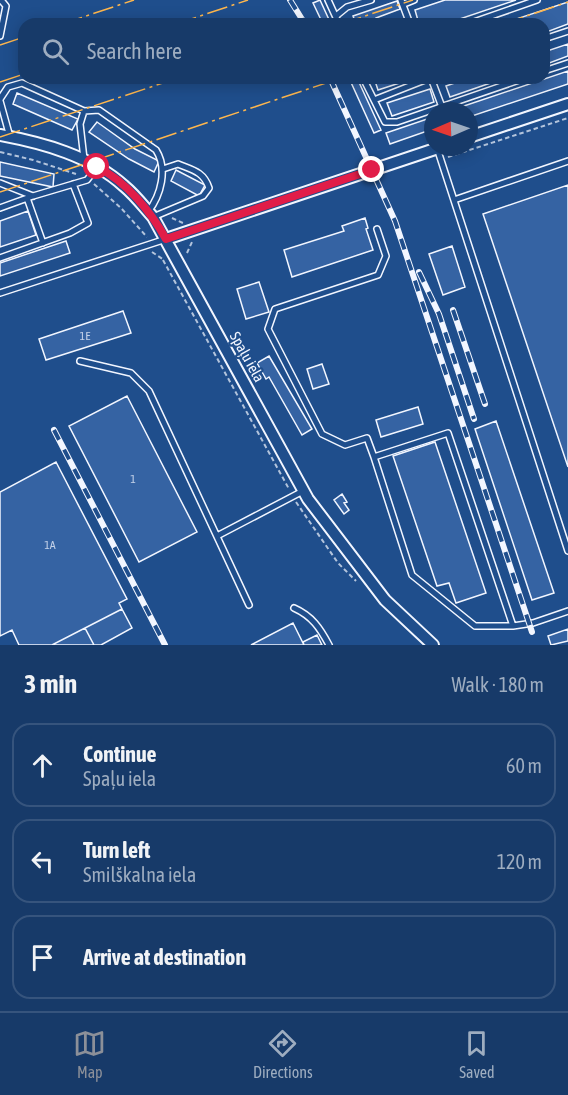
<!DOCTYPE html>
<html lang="en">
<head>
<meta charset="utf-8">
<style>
  body { margin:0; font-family:"Asap Condensed",sans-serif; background:#20416f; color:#f1f3f6 }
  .compass { position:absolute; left:424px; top:102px; width:54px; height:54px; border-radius:50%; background:#173a69; box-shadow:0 3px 15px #0003; rotate:268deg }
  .stop { position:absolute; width:18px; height:18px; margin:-14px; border:4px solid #e11d48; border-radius:50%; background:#fff }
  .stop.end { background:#e11d48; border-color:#fff; box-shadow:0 2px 6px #0008 }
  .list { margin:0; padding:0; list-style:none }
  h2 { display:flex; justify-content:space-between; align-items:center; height:78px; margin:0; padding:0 24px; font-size:26px }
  h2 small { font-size:20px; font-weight:400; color:#9eadc0 }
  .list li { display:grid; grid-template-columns:39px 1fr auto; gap:18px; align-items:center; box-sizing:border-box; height:84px; margin:0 12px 12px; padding:0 12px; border:2px solid #36547d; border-radius:18px }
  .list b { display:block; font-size:22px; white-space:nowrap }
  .list p { margin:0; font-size:20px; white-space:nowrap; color:#9eadc0 }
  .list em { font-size:20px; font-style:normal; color:#9eadc0 }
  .icon { flex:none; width:33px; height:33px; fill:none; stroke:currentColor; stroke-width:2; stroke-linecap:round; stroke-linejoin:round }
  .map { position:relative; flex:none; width:568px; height:645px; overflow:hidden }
  .search { position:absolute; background:#173a69; box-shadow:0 3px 15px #0003; left:18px; right:18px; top:18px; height:66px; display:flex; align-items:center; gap:15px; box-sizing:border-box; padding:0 21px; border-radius:18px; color:#9eadc0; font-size:22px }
  .sheet { height:366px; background:#173a69 }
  nav { display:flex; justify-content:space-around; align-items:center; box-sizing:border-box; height:84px; border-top:2px solid #36547d; background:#173a69; font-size:16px; color:#9eadc0 }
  nav a { display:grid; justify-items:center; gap:3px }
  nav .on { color:#8c9099 }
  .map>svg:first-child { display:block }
</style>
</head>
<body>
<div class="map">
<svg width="568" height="645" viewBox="0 0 568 645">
  <rect width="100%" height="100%" fill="#1f4e8c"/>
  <path fill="#3563a3" stroke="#f2f6ff" stroke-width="1.5" d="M320 0 331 24H323L313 3Z
    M445 0H516L445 24H419L415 10Z
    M397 1 400 9 376 18 377 21 369 24H356L353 16Z
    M568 2V24L544 33V24H501Z
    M568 44V56L544 65V52Z
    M568 71V84L469 117V111H449Z
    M349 78H357L381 130 374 133Z
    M374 78H415L378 90Z
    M469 78H505L450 97 446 86Z
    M430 89 434 102 392 116 387 103Z
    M17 93 78 119 72 130 13 104Z
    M433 117V129L390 144 386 133Z
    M97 122 135 149 159 161 154 172 129 159 89 132Z
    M0 162 54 174 53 187 0 176Z
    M176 170 205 185 199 196 171 181Z
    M568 185V467L483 214Z
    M28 211 36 235 0 247V221Z
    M365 218 368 228 366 229 373 250 292 277 284 250 344 231 342 226Z
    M66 241 70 253 0 276V263Z
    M452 246 465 287 443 295 429 254Z
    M259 282 269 312 246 319 237 289Z
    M123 311 131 333 46 360 39 339Z
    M269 356 312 429 302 435 269 377 266 379 257 363Z
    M322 364 329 384 313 389 307 369Z
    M127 396 197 532 139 562 69 426Z
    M418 407 423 424 381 437 376 420Z
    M496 421 554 593 532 600 475 429Z
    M435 442 486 593 456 603 449 583 437 586 393 456Z
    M56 462 127 599 119 603 122 609 52 645H19L12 630 0 636V492Z
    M342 494 347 502 344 503 349 510 344 514 334 500Z
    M122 609 132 628 101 645H94L85 628Z
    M293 623 304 645H251Z
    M85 628 94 645H52Z
    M568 629V641L551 645 548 636Z
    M317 635 322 645H304L303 642Z"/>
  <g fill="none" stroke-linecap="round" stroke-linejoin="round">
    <g stroke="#f2f6ff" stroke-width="8">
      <path id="service" d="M328 0 339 24
        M401 0 410 24
        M404 4 414 0
        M336 16 347 7 371 0
        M468 24 537 0
        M0 36 6 6 1 0
        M544 39 568 31
        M544 71 568 63
        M363 78 385 122H397L525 78
        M431 78 442 107
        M0 99 8 87 22 83 84 111 99 110 156 150C168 169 161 195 148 212
        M374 100 430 78
        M0 101 10 137
        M437 148 568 551
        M84 159 80 124 84 111
        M0 183 33 196
        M27 198 43 243
        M454 200 568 161
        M0 208 33 196 87 180 97 167
        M153 217 203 196 209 188C204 172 193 170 178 164L163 169
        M377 229 386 256 378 275 275 309 268 329 322 434 345 445 367 438 374 457 448 433 513 626
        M0 258 70 233 88 223 73 184
        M0 293 166 239
        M80 361 131 373 149 391 249 605
        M374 457 412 575 475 626H513L533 623 568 611
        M217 536 303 491
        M294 608C312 616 320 628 329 645"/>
    </g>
    <g stroke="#f2f6ff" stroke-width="14">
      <path id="minor" d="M0 135C43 143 91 156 124 186 135 195 144 207 153 217L308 499 385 600 433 645
        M469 137 568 104
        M166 239 441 147"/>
    </g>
    <path stroke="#b3c4dc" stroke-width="2" stroke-dasharray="4.5 3" stroke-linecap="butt" d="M0 152 33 160 76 174
      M448 157 568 118
      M94 184 121 208 147 237
      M172 218 183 223
      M152 252 164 260
      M187 253 192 242
      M163 260 289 489
      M296 502 338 563 356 581"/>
    <use href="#service" stroke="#1f4e8c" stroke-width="5"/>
    <use href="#minor" stroke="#1f4e8c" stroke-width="10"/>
    <g stroke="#f2f6ff" stroke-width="6">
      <path id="rail" d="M290 0 305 24
        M330 78 395 221 532 632
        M419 272 439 314 474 419
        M453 310 485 404
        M54 430 165 645"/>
    </g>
    <use href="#rail" stroke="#1f4e8c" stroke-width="4" stroke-dasharray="11" stroke-linecap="butt"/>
    <path stroke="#ffb74d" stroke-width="1.5" stroke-dasharray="21 4.5 3 4.5" stroke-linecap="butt" d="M62 24 134 0
      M176 24 248 0
      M341 24 413 0
      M503 24 568 2
      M0 45 24 37
      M0 82 24 74
      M0 137 178 78
      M0 192 341 78"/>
  </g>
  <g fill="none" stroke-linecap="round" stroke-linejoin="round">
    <path stroke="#e11d48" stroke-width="8" d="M97 167C126 181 151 212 166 239L372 170"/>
  </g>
  <g text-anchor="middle" stroke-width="4.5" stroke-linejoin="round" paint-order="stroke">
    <g font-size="12" fill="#c3d1e8">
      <text x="85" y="340">1E</text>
      <text x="133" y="483">1</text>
      <text x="50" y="549">1A</text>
    </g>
    <g font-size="15" fill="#f2f6ff" stroke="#1f4e8c">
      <text transform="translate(247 357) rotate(61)" y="5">Spaļu iela</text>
    </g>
  </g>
</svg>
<svg class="compass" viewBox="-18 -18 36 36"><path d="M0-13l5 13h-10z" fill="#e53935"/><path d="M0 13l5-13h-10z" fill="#9eadc0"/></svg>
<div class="stop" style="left:97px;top:167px"></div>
<div class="stop end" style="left:372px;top:170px"></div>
<div class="search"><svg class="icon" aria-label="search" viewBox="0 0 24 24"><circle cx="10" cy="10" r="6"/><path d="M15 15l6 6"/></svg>Search here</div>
</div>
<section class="sheet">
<h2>3 min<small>Walk · 180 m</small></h2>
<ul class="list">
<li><svg class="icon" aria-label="ahead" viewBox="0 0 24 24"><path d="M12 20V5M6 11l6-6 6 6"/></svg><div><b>Continue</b><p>Spaļu iela</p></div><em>60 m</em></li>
<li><svg class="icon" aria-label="left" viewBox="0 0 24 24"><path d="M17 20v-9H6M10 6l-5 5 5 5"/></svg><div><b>Turn left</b><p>Smilškalna iela</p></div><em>120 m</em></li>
<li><svg class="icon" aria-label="arrive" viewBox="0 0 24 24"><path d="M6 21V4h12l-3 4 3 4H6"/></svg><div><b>Arrive at destination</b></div></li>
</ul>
</section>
<nav>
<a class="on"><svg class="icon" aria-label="map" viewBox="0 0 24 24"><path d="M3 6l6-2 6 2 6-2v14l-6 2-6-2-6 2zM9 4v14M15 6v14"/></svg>Map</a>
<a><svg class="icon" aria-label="directions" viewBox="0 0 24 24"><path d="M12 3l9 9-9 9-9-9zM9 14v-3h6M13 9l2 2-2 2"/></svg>Directions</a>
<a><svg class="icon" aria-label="saved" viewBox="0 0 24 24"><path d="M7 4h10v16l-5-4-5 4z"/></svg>Saved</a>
</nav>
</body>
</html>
